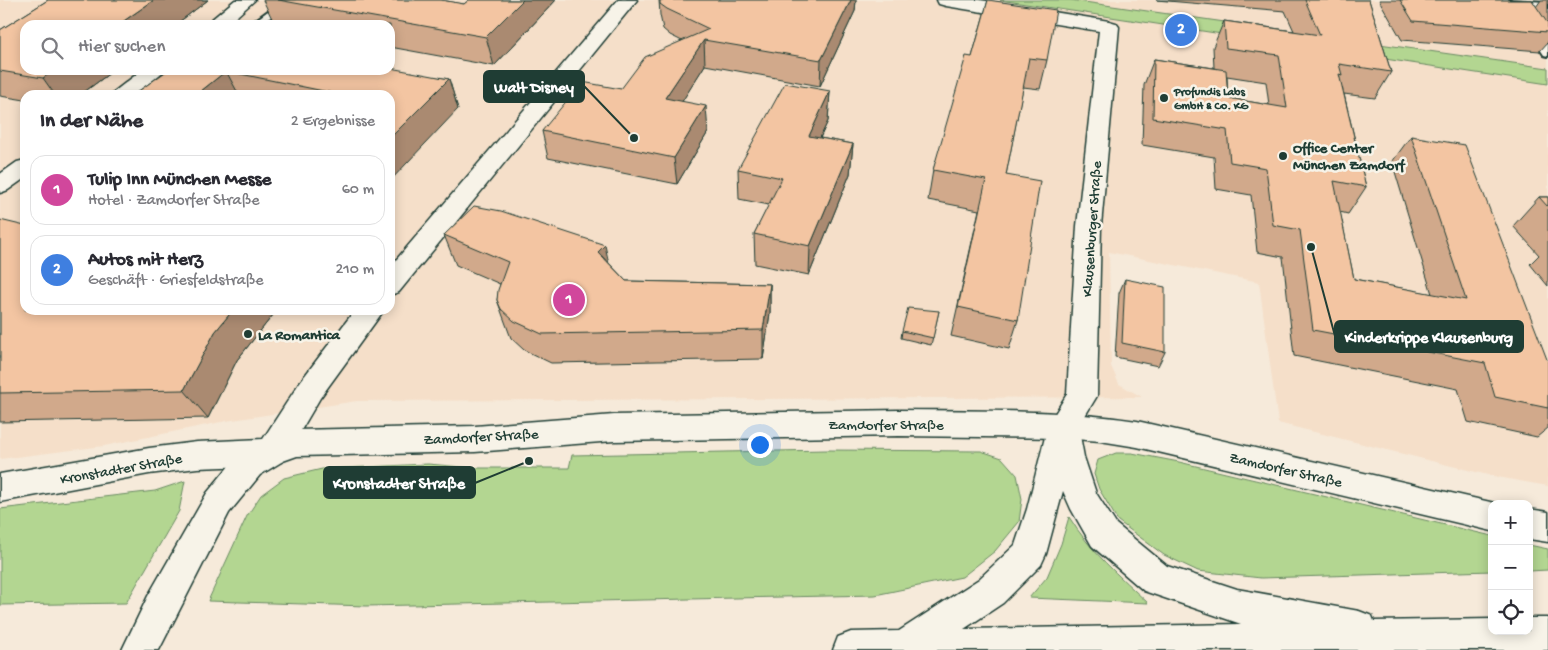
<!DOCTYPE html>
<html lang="de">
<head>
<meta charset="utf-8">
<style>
  body { margin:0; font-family:"Gochi Hand",sans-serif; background:#f2f2f3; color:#2b2b33 }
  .controls { position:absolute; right:15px; bottom:15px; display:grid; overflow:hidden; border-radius:10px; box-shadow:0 2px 12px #0003 }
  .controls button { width:45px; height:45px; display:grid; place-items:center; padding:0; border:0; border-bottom:1px solid #e1e1e2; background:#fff; color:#2b2b33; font:25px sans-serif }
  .you { position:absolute; left:759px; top:444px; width:18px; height:18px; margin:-12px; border:4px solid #fff; border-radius:50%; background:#1a73e8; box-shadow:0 0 0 8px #1a73e833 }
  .badge { display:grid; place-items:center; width:32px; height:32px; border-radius:50%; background:#1f3d34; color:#fff; font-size:16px; font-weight:700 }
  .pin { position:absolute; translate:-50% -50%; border:2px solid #fff; box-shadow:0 1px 5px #0006 }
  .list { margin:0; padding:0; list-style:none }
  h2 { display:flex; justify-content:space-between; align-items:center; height:65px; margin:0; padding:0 20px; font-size:21px }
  h2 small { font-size:16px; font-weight:400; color:#7c7c81 }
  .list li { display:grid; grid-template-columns:32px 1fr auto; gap:15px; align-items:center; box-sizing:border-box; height:70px; margin:0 10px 10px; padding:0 10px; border:1px solid #e1e1e2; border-radius:15px }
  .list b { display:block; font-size:19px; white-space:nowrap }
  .list p { margin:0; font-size:16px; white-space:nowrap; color:#7c7c81 }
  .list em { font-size:16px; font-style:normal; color:#7c7c81 }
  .icon { flex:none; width:28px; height:28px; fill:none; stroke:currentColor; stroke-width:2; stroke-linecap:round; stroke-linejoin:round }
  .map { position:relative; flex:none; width:1548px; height:650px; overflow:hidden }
  .search { position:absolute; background:#fff; box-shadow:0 2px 12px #0003; left:20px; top:20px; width:375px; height:55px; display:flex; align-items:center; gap:12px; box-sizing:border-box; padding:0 18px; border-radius:15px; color:#7c7c81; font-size:19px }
  .panel { position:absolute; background:#fff; box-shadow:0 2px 12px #0003; left:20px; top:90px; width:375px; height:225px; border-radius:15px }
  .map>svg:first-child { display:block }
</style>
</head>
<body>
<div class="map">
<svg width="1548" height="650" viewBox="0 0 1548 650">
  <rect width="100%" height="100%" fill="#f6eada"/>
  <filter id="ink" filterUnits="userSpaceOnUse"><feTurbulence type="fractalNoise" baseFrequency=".02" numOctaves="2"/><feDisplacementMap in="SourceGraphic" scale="10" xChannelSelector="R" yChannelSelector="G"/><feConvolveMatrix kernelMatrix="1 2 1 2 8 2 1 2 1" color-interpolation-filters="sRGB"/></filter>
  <g filter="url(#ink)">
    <path fill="#f5dfc9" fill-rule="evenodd" d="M0 0H1548V486L1492 476 1278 423 1259 282 1109 252 1111 366 1119 384 1142 397 357 401 226 421 104 446 0 459ZM25 25H390V70H25ZM25 95H390V310H25Z"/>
    <path fill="#b3d691" stroke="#698a62" d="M1000 0H1070L1548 68V84Z
      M827 450 981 451 1002 458 1017 475 1022 499 1019 522 995 551 962 577 875 595 366 606 208 601 247 516 261 495 284 478 322 469 428 464 474 468H569L572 455Z
      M1116 453H1132L1179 462 1492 536V571L1261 578 1198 571 1164 555 1118 521 1099 489 1094 474 1098 460Z
      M185 481 179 511 126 603 0 605V509L155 491Z
      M1069 517C1090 551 1119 576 1148 603L1029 598 1047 577 1061 544Z
      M1529 545 1548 549V570L1529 571Z"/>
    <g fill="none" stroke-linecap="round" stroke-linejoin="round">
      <g stroke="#1f3d34" stroke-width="4">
        <path id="service" d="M283 0H294L260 25H249Z
          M1509 0 1548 2V8L1515 5Z
          M1533 28 1536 29 1548 46V56L1544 55 1528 31Z"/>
      </g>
      <g stroke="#1f3d34" stroke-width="3">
        <path id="minor" d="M235 0H255L227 25H205Z
          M618 0H637L399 292 390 295V267Z
          M937 0H980L1109 21 1116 23 1119 27 1101 226 1097 396 1074 434 1063 438 1052 434 1048 425 1067 394 1077 226 1099 31 946 6 939 4Z
          M142 70H165L135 95H111L115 91Z
          M25 160V178L8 190 0 193V174L17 162Z
          M355 310H384L320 398 283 461 272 465 197 468 149 474 0 502V474L149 448 197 442 263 439 300 382Z"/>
      </g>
      <g stroke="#1f3d34" stroke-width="3">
        <path id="tertiary" d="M899 410C978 411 1058 409 1137 421L1499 504H1492V531L1137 447 1100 441 1063 438 899 436 614 441 475 452 297 456 283 461 260 475 229 513 159 650H122L148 596 207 493 238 455 261 443 296 430 475 426 614 415Z
          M1529 509 1548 512V542L1529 539Z"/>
      </g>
      <g stroke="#1f3d34" stroke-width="3">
        <path id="motorway" d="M1063 412 1074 416 1078 425 1084 457 1096 493 1116 524 1167 566 1237 589 1359 611 1372 616 1374 621 1492 619V631H1529V618H1548V650H833L838 637 851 632 899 631 979 579 1015 545 1027 509 1048 425 1052 416ZM1063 491 1071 509 1092 546 1144 591 1241 624 964 629 1003 603 1041 565 1046 554Z"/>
      </g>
      <use href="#service" fill="#f7f3e8" fill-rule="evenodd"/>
      <use href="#minor" fill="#f7f3e8" fill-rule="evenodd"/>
      <use href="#tertiary" fill="#f7f3e8" fill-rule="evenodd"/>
      <use href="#motorway" fill="#f7f3e8" fill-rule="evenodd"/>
    </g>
    <path fill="#d1a98b" stroke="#1f3d34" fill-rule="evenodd" d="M48 0H208L175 25H25V70H114L80 95H25V100L0 96V30Z
      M263 0H441L464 4 469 0H556L494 66 390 47V25H275Z
      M659 0H856L855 11 820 86 705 65 682 101 708 132 677 184 548 158 542 131 621 89 682 41 670 35 663 29 660 15Z
      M988 0 1047 60 1040 89 1023 87 1006 175 1018 320 1009 349 951 336 979 210 928 200 933 170 972 57Z
      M1156 0H1369L1391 72 1375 98 1344 94 1366 187 1348 214 1340 212 1354 279 1432 294 1392 162 1411 136 1548 362V428L1537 437 1468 422 1458 389 1294 356 1283 257 1257 252 1251 195 1216 189 1214 157 1142 145 1144 85 1154 59 1214 68 1213 47 1224 21 1294 31 1285 11ZM1227 76 1266 82 1269 105 1228 98Z
      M1379 0H1532L1536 7 1541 0H1548V42L1540 51 1402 40Z
      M168 70H390L449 79 458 109 390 95H133Z
      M830 91 828 121 820 138 853 144 850 174 809 275 755 264 754 234 769 205 739 199 738 169Z
      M1539 197H1548V286L1530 264 1539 255 1513 226Z
      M0 220 25 310H277L237 360 208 418 0 422Z
      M444 235 609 263 626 281 770 284V313L763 359 551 363 524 350 511 338 497 300 500 284 456 265Z
      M1125 279 1165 352 1158 366 1115 357 1119 293Z
      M939 311 931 345 901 338 902 331Z"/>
    <path fill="#aa8a71" stroke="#1f3d34" d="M154 0H208L175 25H118Z
      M523 0H556L494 66 486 37Z
      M851 0H856L855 11 820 86 821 60Z
      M704 40 705 65 668 124 665 98Z
      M54 70H114L80 95H55L43 78Z
      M226 71 239 95H196Z
      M449 79 458 109 390 181V138Z
      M830 91 828 121 807 165 809 136Z
      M706 106 708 132 677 184 674 158Z
      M853 144 850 174 809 275 810 246Z
      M605 245 611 274 598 252Z
      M770 284V313L763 359V330Z
      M233 310H277L237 360 208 418 184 390 215 332Z"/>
    <path fill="#f3c5a2" stroke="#1f3d34" d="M48 0H154L118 25H25V70H54L43 78 0 71V30Z
      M278 0H441L464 4 469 0H523L486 37Z
      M660 0H851L821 60 704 40 665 98 706 106 674 158 542 131 582 82 621 89 645 57 709 29 667 9 660 4Z
      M988 0 1056 10 1047 60 1029 58 1006 175 1040 181 1018 320 958 307 986 180 933 170 966 56 972 57Z
      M1305 0H1369L1391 72 1339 64 1342 75 1339 74 1366 187 1334 181 1354 279 1466 300 1411 136 1465 145 1548 362V408L1495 397 1485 363 1313 330 1300 230 1273 225 1266 168 1230 162 1227 130 1153 118 1154 59 1226 70 1228 98 1287 108 1279 55 1226 48 1224 21 1320 35Z
      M1400 0H1532L1548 24V32L1413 21Z
      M390 68 449 79 390 138V95H343L226 71 196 95H133L168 70H390Z
      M785 83 830 91 809 136 853 144 810 246 754 234 782 178 738 169Z
      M1539 197H1548V207Z
      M474 206 501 211 605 245 598 252 626 281 770 284 763 330 542 334 514 321 501 309 497 300 498 290 508 262 444 235Z
      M0 220 25 226V310H233L215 332 184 390 0 393Z
      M1125 279 1165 287V352L1122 343Z
      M908 308 939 311 933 338 902 331Z"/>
  </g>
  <g fill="#1f3d34" stroke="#f7f3e8" stroke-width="2">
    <circle cx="1164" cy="98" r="5"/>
    <circle cx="1283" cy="156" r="5"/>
    <circle cx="248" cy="334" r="5"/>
  </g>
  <g text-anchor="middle" stroke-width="5" stroke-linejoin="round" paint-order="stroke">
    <g font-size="12" font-weight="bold" fill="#1f3d34" stroke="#f7f3e8" text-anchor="start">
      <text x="1174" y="95">Profundis Labs<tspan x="1174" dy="14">GmbH &amp; Co. KG</tspan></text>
    </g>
    <g font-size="15" font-weight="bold" fill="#1f3d34" stroke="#f7f3e8" text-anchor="start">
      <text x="1293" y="152">Office Center<tspan x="1293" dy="17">München Zamdorf</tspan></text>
      <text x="258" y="339">La Romantica</text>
    </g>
    <g font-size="15" fill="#1f3d34" stroke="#f7f3e8">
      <text transform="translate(1091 229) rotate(-86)" y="5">Klausenburger Straße</text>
      <text x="886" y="429">Zamdorfer Straße</text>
      <text transform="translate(481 436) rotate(-3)" y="5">Zamdorfer Straße</text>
      <text transform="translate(121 468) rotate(-10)" y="5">Kronstadter Straße</text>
      <text transform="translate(1286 469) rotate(13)" y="5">Zamdorfer Straße</text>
    </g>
  </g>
  <path fill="none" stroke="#1f3d34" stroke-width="2" d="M634 138L584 86M1311 247L1335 336M529 461L475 483"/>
  <g fill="#1f3d34" stroke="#f7f3e8" stroke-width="2">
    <circle cx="634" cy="138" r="5"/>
    <circle cx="1311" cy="247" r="5"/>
    <circle cx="529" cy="461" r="5"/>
  </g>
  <g fill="#1f3d34" stroke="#1f3d34" stroke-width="2">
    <rect x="484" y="71" width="100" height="31" rx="5"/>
    <rect x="1335" y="321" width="188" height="31" rx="5"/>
    <rect x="324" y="467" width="151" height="31" rx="5"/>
  </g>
  <g font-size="16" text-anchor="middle" font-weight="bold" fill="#fff">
    <text x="534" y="92">Walt Disney</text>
    <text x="1429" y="342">Kinderkrippe Klausenburg</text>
    <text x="399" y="488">Kronstadter Straße</text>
  </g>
</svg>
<div class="controls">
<button>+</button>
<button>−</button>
<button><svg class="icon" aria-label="locate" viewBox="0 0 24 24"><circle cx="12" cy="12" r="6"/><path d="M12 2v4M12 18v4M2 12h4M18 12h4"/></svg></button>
</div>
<div class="you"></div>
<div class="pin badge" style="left:569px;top:300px;background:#d1479c">1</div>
<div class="pin badge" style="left:1181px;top:30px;background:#3f7fe0">2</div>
<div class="search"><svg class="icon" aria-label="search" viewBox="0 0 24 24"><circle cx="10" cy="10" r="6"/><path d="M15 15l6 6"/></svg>Hier suchen</div>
<section class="panel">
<h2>In der Nähe<small>2 Ergebnisse</small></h2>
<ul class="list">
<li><span class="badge" style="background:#d1479c">1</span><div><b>Tulip Inn München Messe</b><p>Hotel · Zamdorfer Straße</p></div><em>60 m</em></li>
<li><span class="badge" style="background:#3f7fe0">2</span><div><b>Autos mit Herz</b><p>Geschäft · Griesfeldstraße</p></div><em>210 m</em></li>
</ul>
</section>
</div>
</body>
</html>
